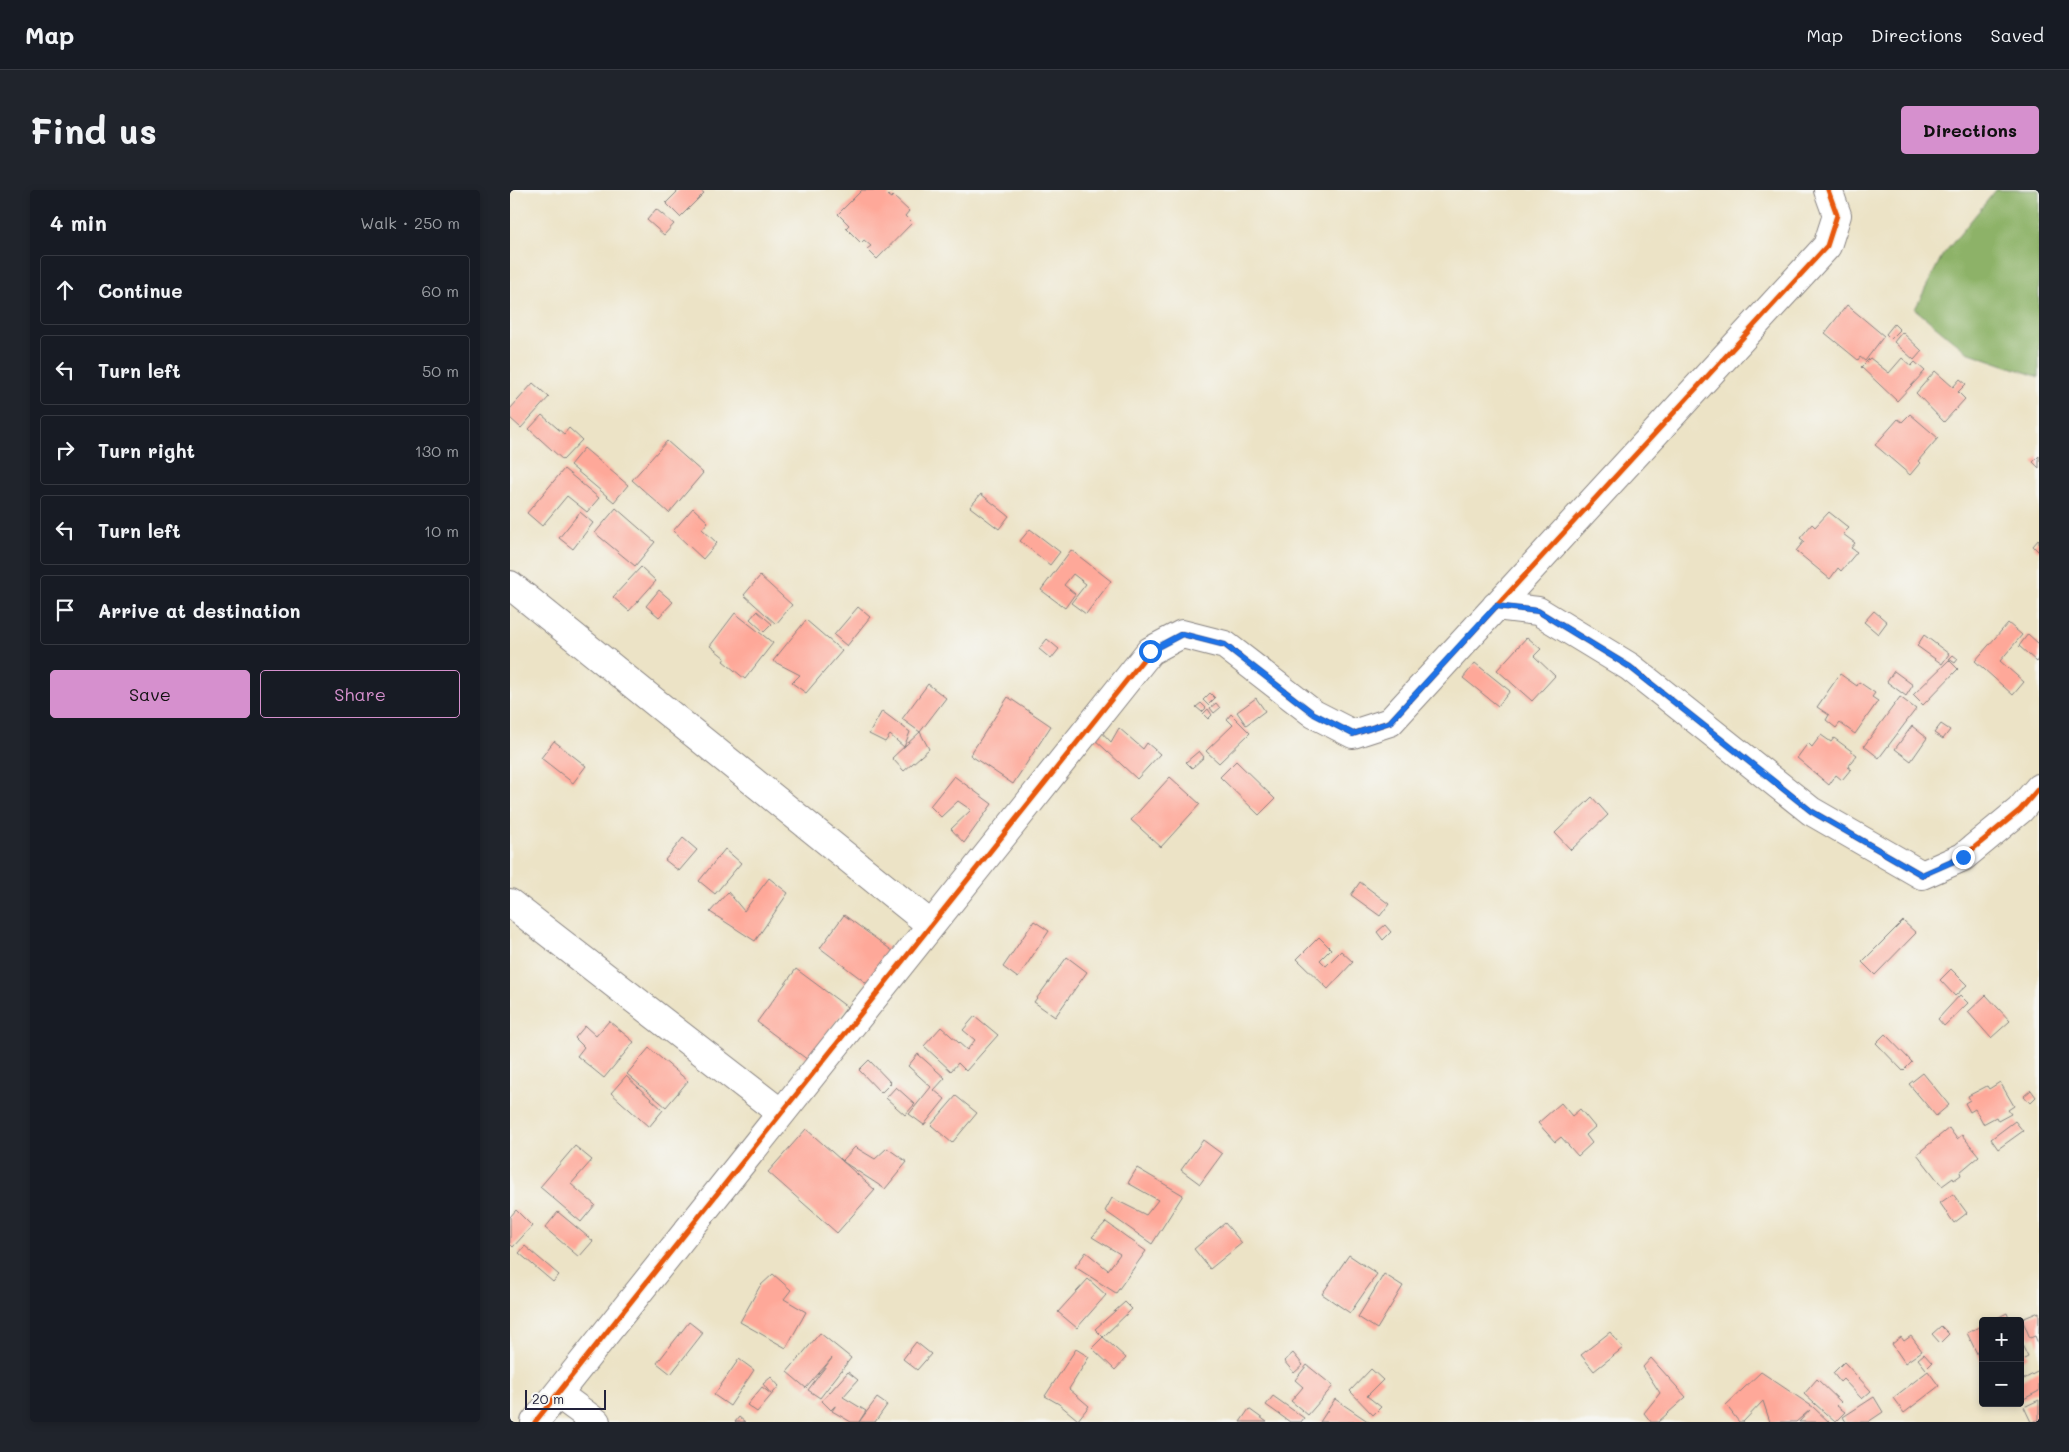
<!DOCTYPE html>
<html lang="en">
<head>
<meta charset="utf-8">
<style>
  body { margin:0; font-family:Mali,sans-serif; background:#20242c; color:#f1f3f6 }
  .controls { position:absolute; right:15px; bottom:15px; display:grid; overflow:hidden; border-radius:5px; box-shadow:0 2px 8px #0003 }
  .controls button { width:45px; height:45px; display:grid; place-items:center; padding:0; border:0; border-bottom:1px solid #363941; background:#171b24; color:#f1f3f6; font:25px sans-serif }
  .scale { position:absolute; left:15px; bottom:12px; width:81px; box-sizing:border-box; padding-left:5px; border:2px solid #22223b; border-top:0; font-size:14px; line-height:18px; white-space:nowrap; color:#22223b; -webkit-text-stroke:4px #f6f6f2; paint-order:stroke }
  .stop { position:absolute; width:15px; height:15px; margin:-11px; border:4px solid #1a73e8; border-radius:50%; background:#fff }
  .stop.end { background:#1a73e8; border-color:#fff; box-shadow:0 1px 5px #0008 }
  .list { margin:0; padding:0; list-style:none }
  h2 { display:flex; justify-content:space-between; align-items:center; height:65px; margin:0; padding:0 20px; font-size:21px }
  h2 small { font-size:16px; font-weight:400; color:#9ea1a6 }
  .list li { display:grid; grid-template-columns:32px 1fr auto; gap:15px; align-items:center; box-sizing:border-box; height:70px; margin:0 10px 10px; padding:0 10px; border:1px solid #363941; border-radius:5px }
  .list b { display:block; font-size:19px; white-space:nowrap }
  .list em { font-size:16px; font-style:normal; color:#9ea1a6 }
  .actions { display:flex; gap:10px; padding:15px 20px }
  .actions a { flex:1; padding:11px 0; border:1px solid #d690ce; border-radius:5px; text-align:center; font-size:18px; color:#d690ce }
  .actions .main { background:#d690ce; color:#111 }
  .icon { flex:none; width:28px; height:28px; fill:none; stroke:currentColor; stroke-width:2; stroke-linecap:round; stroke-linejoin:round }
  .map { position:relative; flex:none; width:1529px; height:1232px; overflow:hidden; border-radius:5px }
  header { display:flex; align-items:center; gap:30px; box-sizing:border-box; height:70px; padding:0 25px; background:#171b24; border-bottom:1px solid #363941 }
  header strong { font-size:24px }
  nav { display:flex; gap:28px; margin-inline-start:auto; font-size:18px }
  .intro { display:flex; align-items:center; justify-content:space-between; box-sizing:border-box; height:120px; padding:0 30px }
  h1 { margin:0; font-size:35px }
  .button { padding:12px 22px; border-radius:5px; background:#d690ce; color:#111; font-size:18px; font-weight:700 }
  main { display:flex; gap:30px; padding:0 30px }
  aside { flex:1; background:#171b24; border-radius:5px; box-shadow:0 2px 8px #0003 }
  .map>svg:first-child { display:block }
</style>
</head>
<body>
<header>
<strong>Map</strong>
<nav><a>Map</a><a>Directions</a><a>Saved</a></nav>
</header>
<div class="intro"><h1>Find us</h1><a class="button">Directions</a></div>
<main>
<aside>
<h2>4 min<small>Walk · 250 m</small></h2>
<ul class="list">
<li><svg class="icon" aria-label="ahead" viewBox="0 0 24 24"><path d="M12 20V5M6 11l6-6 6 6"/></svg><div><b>Continue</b></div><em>60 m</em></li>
<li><svg class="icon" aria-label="left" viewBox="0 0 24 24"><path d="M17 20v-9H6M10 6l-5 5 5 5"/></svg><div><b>Turn left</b></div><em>50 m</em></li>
<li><svg class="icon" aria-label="right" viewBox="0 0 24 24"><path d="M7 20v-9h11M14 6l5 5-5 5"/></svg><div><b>Turn right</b></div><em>130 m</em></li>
<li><svg class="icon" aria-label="left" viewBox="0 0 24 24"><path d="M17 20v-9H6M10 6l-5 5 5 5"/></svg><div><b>Turn left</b></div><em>10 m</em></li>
<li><svg class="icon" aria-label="arrive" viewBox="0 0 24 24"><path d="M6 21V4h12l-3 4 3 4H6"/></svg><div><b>Arrive at destination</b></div></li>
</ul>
<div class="actions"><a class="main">Save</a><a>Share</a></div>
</aside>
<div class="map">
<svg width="1529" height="1232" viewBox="0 0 1529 1232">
  <rect width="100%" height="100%" fill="#f6f6f2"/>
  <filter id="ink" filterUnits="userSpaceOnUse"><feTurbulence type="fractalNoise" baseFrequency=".02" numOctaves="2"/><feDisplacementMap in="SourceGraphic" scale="10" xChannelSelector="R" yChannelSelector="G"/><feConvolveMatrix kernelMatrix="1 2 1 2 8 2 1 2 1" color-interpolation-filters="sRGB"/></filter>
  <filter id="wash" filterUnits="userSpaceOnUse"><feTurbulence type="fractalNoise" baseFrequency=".0096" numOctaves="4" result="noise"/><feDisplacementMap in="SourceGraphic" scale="20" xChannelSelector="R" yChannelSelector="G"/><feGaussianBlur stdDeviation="1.12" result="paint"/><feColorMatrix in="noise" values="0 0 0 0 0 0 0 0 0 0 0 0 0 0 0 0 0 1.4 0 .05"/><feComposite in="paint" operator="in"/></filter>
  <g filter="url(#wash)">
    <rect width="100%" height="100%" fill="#ece3c6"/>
    <path fill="#8db268" stroke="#586a52" d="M1486 0H1529V187L1457 162 1405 119 1432 66Z"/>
    <g id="blocks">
      <path fill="#fea899" d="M169 0H190L194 3 170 27 156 13Z
        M352 0H384L378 6 381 8 383 6 399 21 395 26 402 33 367 69 357 59 361 56 354 50 351 53 336 38 339 35 328 24Z
        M146 19 164 34 154 45 137 30Z
        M1337 115 1374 146 1355 171 1350 167 1348 170 1315 143Z
        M1384 134 1390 140 1381 149 1376 144Z
        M1392 142 1412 161 1404 170 1384 152Z
        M1360 168 1379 183 1392 168 1401 176 1405 172 1415 181 1387 211 1351 177Z
        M1425 181 1443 197 1450 189 1456 194 1448 202 1455 209 1434 232 1406 203Z
        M23 193 39 207 11 238 0 228V219Z
        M1400 224 1428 248 1408 271 1410 273 1400 285 1365 255 1388 229 1392 232Z
        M32 225 54 244 59 238 72 250 53 270 19 239Z
        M157 251 193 283 159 323 122 290Z
        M74 258 118 295 104 312 60 275Z
        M1529 266V278L1523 272Z
        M54 279 89 308 77 322 57 306 32 336 17 323Z
        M471 304 499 326 489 339 460 317Z
        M106 318 145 352 125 376 85 343Z
        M183 318 198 332 192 339 207 353 193 369 163 341Z
        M70 322 83 333 63 359 49 348Z
        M1319 322 1339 338 1333 344 1345 353 1341 358 1347 362 1331 381 1328 378 1320 389 1286 361 1294 351 1290 348 1302 334 1305 337Z
        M520 339 550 362 540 375 510 351Z
        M1529 349V362L1523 356Z
        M561 360 601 391 576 424 561 413 576 394 563 384 554 395 565 404 555 418 531 400Z
        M131 377 146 391 119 421 103 407Z
        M250 386 282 415 266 434 234 405Z
        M149 400 163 412 149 427 136 416Z
        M348 417 360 427 337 456 324 445Z
        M247 421 262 434 254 442 240 429Z
        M1364 421 1377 432 1368 444 1354 432Z
        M225 423 263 453 235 489 213 471 215 468 200 456Z
        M296 430 332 461 296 503 282 493 290 485 263 471Z
        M1498 433 1512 445 1490 471 1514 492 1503 505 1465 471Z
        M1518 444 1529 454V469L1527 472 1509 456Z
        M1414 445 1439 464 1432 474 1407 456Z
        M1017 447 1031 459 1024 466 1045 486 1022 511 987 480Z
        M537 449 549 459 541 469 529 459Z
        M1443 465 1448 469 1445 473 1439 469Z
        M1439 470 1448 479 1413 515 1403 505Z
        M965 473 1000 501 988 516 953 488Z
        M1384 481 1403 495 1396 506 1377 492Z
        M1330 484 1347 496 1349 492 1365 503 1362 507 1368 511 1345 544 1330 533 1326 538 1316 530 1319 525 1307 517Z
        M418 494 436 508 410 542 392 529Z
        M700 503 705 508 698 515 693 510Z
        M498 507 541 536 503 594 460 565Z
        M1390 507 1406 519 1369 568 1354 556Z
        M746 508 755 521 736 535 727 522Z
        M691 513 696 518 692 522 686 517Z
        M706 513 710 518 704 523 700 518Z
        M698 519 702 525 698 529 693 524Z
        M372 521 400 542 394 557 380 545 375 552 359 544Z
        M721 524 740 543 709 573 696 561 723 535 717 529Z
        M1431 534 1440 540 1433 549 1424 543Z
        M586 536 601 552 609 538 633 559 637 553 650 564 627 589 582 547Z
        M1402 536 1417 548 1401 571 1385 559Z
        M410 542 419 559 394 581 382 568Z
        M1311 545 1321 552 1324 548 1347 565 1338 577 1341 579 1332 590 1326 585 1319 595 1287 568 1298 553 1302 557Z
        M44 551 76 576 63 593 31 568Z
        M689 561 694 567 682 578 676 572Z
        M726 571 765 609 749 625 710 587Z
        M444 586 482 614 454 653 441 639 461 620 448 611 431 627 420 616Z
        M660 587 690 614 651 657 621 630Z
        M1082 607 1098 625 1061 660 1045 643Z
        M173 648 187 660 169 681 155 670Z
        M215 659 231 673 205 704 189 691Z
        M259 688 278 703 245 751 200 722 218 702 234 721Z
        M850 692 879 714 870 726 841 705Z
        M334 725 384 762 359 795 310 758Z
        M524 731 539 741 508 788 493 777Z
        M1393 731 1406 743 1365 785 1352 772Z
        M875 735 881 742 873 750 867 742Z
        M809 747 821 759 810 770 816 776 831 761 843 772 818 799 787 769Z
        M557 767 577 782 545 827 524 812Z
        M286 779 337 817 298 870 247 832Z
        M1441 779 1457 795 1445 806 1430 790Z
        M1450 805 1458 813 1434 836 1428 829Z
        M1476 805 1500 831 1481 848 1458 822Z
        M465 826 488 845 456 881 448 873 441 881 414 856 431 837 457 860 465 850 453 840Z
        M99 831 124 852 94 888 67 866 74 857 65 848 75 836 86 846Z
        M1375 844 1402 872 1393 881 1366 853Z
        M139 858 178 891 156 917 117 884Z
        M408 864 435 888 424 900 435 909 414 935 399 924 421 897 398 876Z
        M359 870 381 893 371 903 349 880Z
        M1413 883 1439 915 1426 926 1399 894Z
        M116 886 153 920 139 937 101 903Z
        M1490 892 1504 916 1498 920 1501 924 1488 931 1486 927 1473 934 1465 919 1460 922 1455 913 1460 910 1458 906 1477 896 1479 899Z
        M386 897 405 914 395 925 376 908Z
        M1521 900 1526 907 1520 913 1514 906Z
        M446 906 467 923 442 953 421 935Z
        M1051 913 1062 926 1070 919 1085 937 1076 945 1082 953 1068 966 1051 947 1045 952 1028 933Z
        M1505 931 1513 941 1488 959 1481 949Z
        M1439 938 1447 949 1452 945 1469 966 1450 982 1451 985 1444 990 1443 988 1432 996 1407 964Z
        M296 939 365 1000 327 1043 258 982Z
        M693 950 712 964 690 994 671 980Z
        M65 956 82 970 61 994 85 1015 71 1032 30 997Z
        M345 957 365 969 377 958 397 972 375 999 332 971Z
        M627 978 673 1005 642 1054 595 1021 602 1008 636 1025 648 1010 618 993Z
        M1443 1004 1457 1023 1444 1033 1430 1013Z
        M6 1020 22 1036 3 1057 0 1054V1027Z
        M48 1022 83 1051 69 1067 35 1038Z
        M596 1032 636 1061 606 1103 565 1077 576 1062 598 1080 610 1064 582 1047Z
        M715 1033 732 1053 700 1079 684 1059Z
        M15 1056 49 1085 43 1092 9 1063Z
        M839 1065 867 1084 840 1123 812 1104Z
        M263 1084 281 1100 274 1109 296 1122 276 1158 230 1132 250 1096Z
        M874 1084 893 1096 867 1139 848 1127Z
        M578 1089 596 1105 567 1138 548 1122Z
        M615 1112 622 1119 593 1147 585 1139Z
        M1529 1122V1156L1525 1146 1520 1148 1512 1129Z
        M1497 1123 1500 1131H1481Z
        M179 1132 193 1143 161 1184 147 1173Z
        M1473 1135V1176L1457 1143Z
        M1431 1136 1439 1144 1430 1153 1422 1144Z
        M1100 1142 1113 1158 1084 1181 1071 1165Z
        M310 1143 341 1168 310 1208 298 1200 322 1168 296 1198 277 1182Z
        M1401 1146 1412 1161 1395 1173 1382 1154 1391 1147 1394 1151Z
        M593 1147 616 1168 605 1180 582 1158Z
        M1510 1151 1518 1167 1510 1171Z
        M406 1152 421 1164 407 1180 393 1169Z
        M566 1159 579 1167 559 1199 579 1216 568 1230 549 1214 535 1206Z
        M783 1163 793 1175 784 1183 774 1171Z
        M1414 1164 1422 1173 1416 1179 1408 1169Z
        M1141 1168 1176 1207 1148 1232H1141L1134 1223 1150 1203 1133 1177Z
        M229 1169 244 1180 220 1216 204 1205Z
        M1334 1172 1361 1201 1352 1209 1333 1189 1330 1192 1323 1183Z
        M797 1175 823 1196 798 1225 781 1211 793 1197 785 1190Z
        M861 1179 873 1190 857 1206 871 1217 863 1225 840 1201Z
        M1418 1181 1429 1196 1394 1223 1383 1208Z
        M1529 1181V1201L1510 1211V1191Z
        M338 1182 348 1190 333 1207 356 1221 349 1232H341L322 1221 326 1215 321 1220 312 1211Z
        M1251 1182 1303 1217 1319 1232H1289L1300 1220 1286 1232H1260L1253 1211 1233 1232H1229L1216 1215Z
        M261 1187 269 1196 247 1222 237 1215 252 1197 261 1204 253 1194Z
        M1307 1189 1331 1212 1327 1216 1335 1222 1325 1232 1294 1204Z
        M763 1206 794 1228 791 1232H780L756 1215Z
        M1364 1207 1373 1222 1358 1232H1336L1333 1227Z
        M367 1208 377 1215 365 1232H349Z
        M825 1209 859 1232H810Z
        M1529 1210V1230L1521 1232 1514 1217Z
        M739 1219 757 1232H730Z
        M229 1227 235 1232H225Z"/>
    </g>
  </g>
  <g filter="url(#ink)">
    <use href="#blocks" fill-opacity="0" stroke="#878280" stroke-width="1"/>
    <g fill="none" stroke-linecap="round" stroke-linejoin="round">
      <g stroke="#878280" stroke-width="30">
        <path id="minor" d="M0 395 421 735
          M986 416 1028 421 1120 477 1301 621 1412 685 1453 667 1510 620 1529 598
          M0 713 271 923
          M48 1204 86 1232
          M25 1232 640 461 672 444 715 455 804 524 843 544 880 532 1317 56 1327 25 1318 0"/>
      </g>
      <use href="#minor" stroke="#fff" stroke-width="28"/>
      <g stroke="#f6f6f2" stroke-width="8">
        <path id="cycleway" d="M986 416 1028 421 1120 477 1301 621 1412 685 1453 667 1510 620 1529 598
          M25 1232 640 461 672 444 715 455 804 524 843 544 880 532 1317 56 1327 25 1318 0"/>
      </g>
      <use href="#cycleway" stroke="#e8590c" stroke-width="5"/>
    </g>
  </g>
  <g fill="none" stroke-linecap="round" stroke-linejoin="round" filter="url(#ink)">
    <path stroke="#1a73e8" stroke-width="6" d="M640 461 672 444 715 455 804 524 843 544 880 532 986 416 1028 421 1120 477 1301 621 1412 685 1453 667"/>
  </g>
</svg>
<div class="controls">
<button>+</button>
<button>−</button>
</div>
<div class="scale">20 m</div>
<div class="stop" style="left:640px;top:461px"></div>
<div class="stop end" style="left:1453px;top:667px"></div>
</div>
</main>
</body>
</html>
